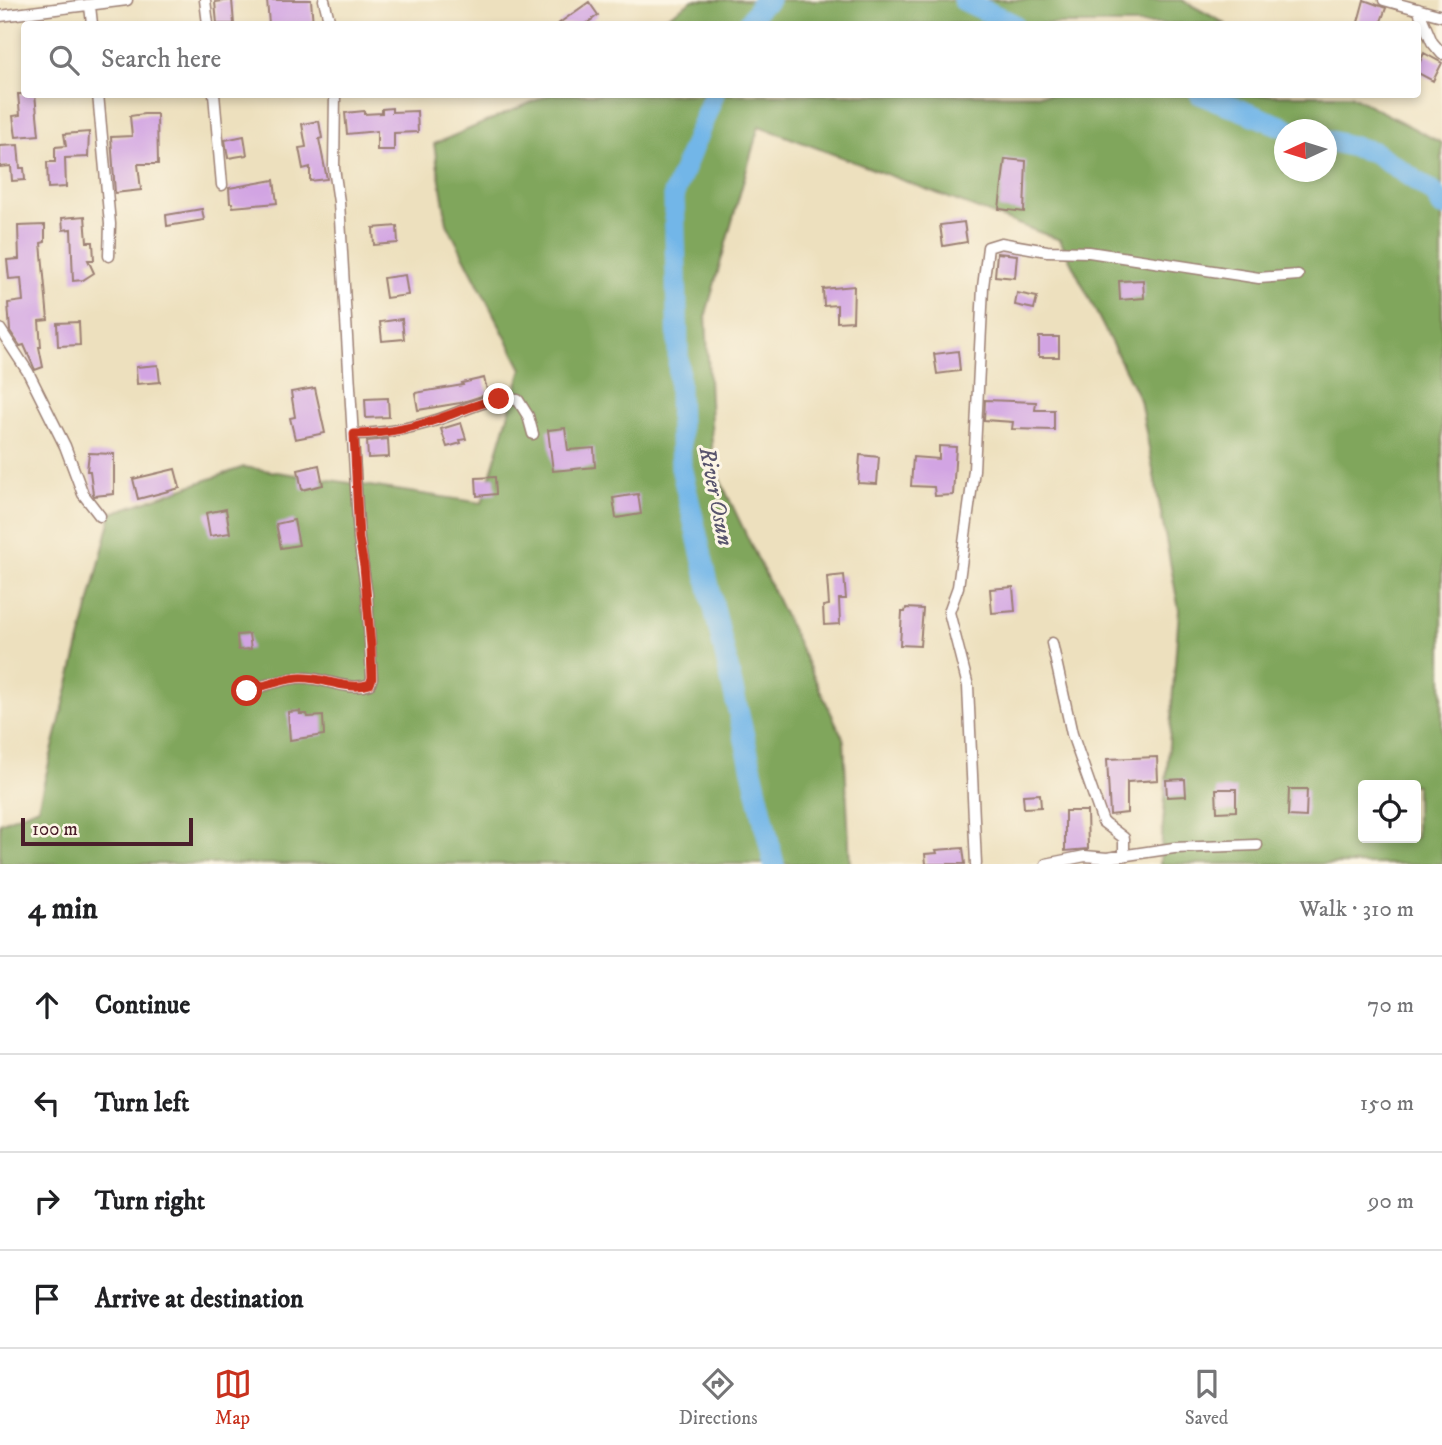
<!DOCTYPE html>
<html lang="en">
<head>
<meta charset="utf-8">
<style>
  body { margin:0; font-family:"IM FELL DW Pica",serif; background:#f2f2f2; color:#202124 }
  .controls { position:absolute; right:21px; bottom:21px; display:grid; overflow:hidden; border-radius:7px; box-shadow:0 4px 10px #0003 }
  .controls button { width:63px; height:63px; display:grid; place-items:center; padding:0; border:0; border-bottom:2px solid #e0e0e0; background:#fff; color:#202124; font:35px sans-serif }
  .compass { position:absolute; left:1274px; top:119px; width:63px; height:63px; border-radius:50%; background:#fff; box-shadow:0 4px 10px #0003; rotate:266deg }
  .scale { position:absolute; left:21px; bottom:18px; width:172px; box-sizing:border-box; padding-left:7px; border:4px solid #4a1f2b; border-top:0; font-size:19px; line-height:24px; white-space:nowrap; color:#4a1f2b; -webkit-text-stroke:5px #fcf5e5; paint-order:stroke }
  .stop { position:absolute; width:21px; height:21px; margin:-16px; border:5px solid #c8321e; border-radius:50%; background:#fff }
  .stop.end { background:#c8321e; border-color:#fff; box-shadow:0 2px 7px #0008 }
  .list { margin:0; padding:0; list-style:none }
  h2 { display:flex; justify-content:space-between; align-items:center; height:91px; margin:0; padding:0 28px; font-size:30px }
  h2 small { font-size:23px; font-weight:400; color:#757577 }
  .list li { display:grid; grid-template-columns:46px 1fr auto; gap:21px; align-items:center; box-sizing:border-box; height:98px; padding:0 28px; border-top:2px solid #e0e0e0 }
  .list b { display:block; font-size:26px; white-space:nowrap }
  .list em { font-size:23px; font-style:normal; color:#757577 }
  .icon { flex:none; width:38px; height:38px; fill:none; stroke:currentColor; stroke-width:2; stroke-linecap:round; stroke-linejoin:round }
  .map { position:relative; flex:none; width:1442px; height:864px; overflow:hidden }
  .search { position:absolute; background:#fff; box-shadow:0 4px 10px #0003; left:21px; right:21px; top:21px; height:77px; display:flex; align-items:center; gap:18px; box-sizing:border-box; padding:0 24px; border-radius:7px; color:#757577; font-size:26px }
  .sheet { height:483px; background:#fff }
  nav { display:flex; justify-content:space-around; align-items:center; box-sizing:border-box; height:98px; border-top:2px solid #e0e0e0; background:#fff; font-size:19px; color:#757577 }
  nav a { display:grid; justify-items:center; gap:4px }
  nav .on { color:#c8321e }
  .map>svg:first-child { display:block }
</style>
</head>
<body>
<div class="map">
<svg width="1442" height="864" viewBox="0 0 1442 864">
  <rect width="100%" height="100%" fill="#fcf5e5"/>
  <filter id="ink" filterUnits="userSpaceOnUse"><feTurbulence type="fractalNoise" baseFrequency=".0143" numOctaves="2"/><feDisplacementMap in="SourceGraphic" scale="14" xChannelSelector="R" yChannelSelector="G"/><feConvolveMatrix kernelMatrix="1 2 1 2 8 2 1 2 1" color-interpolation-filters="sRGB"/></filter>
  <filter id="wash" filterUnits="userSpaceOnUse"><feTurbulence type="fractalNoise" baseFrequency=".00686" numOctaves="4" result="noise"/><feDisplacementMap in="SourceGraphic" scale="28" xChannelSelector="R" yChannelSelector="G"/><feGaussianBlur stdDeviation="1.57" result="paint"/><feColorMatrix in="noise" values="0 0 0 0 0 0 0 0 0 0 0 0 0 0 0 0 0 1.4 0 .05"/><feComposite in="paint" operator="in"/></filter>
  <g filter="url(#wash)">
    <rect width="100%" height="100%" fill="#ede0be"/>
    <path fill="#80a65c" stroke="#656244" stroke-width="2" fill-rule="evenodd" d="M693 0H1182L1226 24H656Z
      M551 94 1350 95 1442 143V864H1160L1179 610 1140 400 1060 240 759 126 706 314 713 465 844 740 850 864H0V823L38 807 112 513 244 467 482 503 522 369 447 224 434 144ZM1284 130H1326V172H1284ZM1363 785H1416V838H1363Z"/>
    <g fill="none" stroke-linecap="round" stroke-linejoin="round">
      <path stroke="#72b6e8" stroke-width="21" d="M963 0 1013 24
        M748 24 761 4 769 0
        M714 94 674 194 681 467 774 864
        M1200 94 1291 130
        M1326 140 1374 152 1434 193 1442 206"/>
    </g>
    <g id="blocks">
      <path fill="#d2a4e3" d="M232 0 234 24H217L215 2Z
        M267 0H311L313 24H269Z
        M1364 0 1386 8 1380 24 1358 22Z
        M589 2 598 15 586 24H558Z
        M1424 53 1442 63 1433 81 1418 73V66Z
        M18 94H35L39 135 16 137 13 116 20 115Z
        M392 108V112L417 111 418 132 394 133V150H377V131L347 134 345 113 364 111V114L382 113V109Z
        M144 114H157L158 164H138L141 190 115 193 111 137 132 136 130 116Z
        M319 121 322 138 319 139 327 179 310 181V167L303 169 299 148 306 147 302 124Z
        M89 132 88 157 65 158 66 187 48 188 47 162H55V147L66 146 64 134Z
        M244 136 247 155 228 158 225 140Z
        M18 145 20 168H24L25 180 12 181 11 166 0 167V146Z
        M1005 159 1026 161 1024 212 999 209Z
        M274 180 277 203 233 207 232 203H230L229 188Z
        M202 209 204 220 167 226 166 215Z
        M85 216 87 242H93L94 260H88L94 273 83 280 73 281 71 229 63 230 62 218Z
        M964 222 967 242 943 246 940 225Z
        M45 225V242L41 243 48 320 39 321 41 347H39L43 367 35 370 24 345 20 346 10 331 8 303 23 301 21 278 9 279 7 260 19 259 18 226Z
        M397 226 398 243 374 245 373 228Z
        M997 253 1017 255 1015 278 995 276Z
        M405 275 408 295 386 298 383 278Z
        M1143 280 1144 298 1120 300 1119 281Z
        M854 286 853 321 837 322V305L824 306 823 289Z
        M1017 293 1037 297 1034 309 1015 305Z
        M402 319 404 339 382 341 380 322Z
        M79 322 80 345 58 346 57 323Z
        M1039 337H1059V357H1039Z
        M958 351 960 371 937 374 934 354Z
        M158 365 160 382 137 384 136 367Z
        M484 378 488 394 460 403 418 410 415 393 463 385 462 383Z
        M315 388 325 433 295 439 290 418 295 417 291 392Z
        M388 398 389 417 366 418 365 399Z
        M985 400 1036 402 1035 410H1054V430L1012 429 1013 422 984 420Z
        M461 423 466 439 460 440 461 443 447 447 441 429Z
        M565 428 568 450 594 448 595 467 553 471 548 430Z
        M388 439 389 457 368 458 367 441Z
        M939 446 956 447 953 495 935 496 934 487 911 486 913 457 939 459Z
        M89 453 114 454V494L94 496 93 494 90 471H87Z
        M860 455 879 457 877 484 858 483Z
        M319 465 323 485 302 490 298 470Z
        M175 469 180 488 138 499 133 479Z
        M495 477 496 494 477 496 476 478Z
        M638 494 641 514 616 518 613 498Z
        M226 509 230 533 210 536 206 513Z
        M294 520 299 545 281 548 276 524Z
        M844 575 846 599H839L840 624 824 625 823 606 829 605 827 577Z
        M1013 587 1015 611 992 613 990 589Z
        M906 608 923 609 920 646 900 645 902 612H905Z
        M249 634 251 649 238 650 237 635Z
        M300 711V714H307L308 717 323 716 324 735 290 740 288 712Z
        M1157 757 1158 780 1127 782V813L1110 815 1107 759Z
        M1185 779 1186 796 1167 797 1166 780Z
        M1216 789H1236V811L1217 812Z
        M1289 789H1307L1306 817 1288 816Z
        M1040 794 1041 807 1024 808 1023 795Z
        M1065 811H1087L1088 849 1065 851Z
        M963 848 965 864H926L925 854 937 853 936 850Z"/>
    </g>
  </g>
  <g filter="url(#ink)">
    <use href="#blocks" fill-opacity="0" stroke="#9c8074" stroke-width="2"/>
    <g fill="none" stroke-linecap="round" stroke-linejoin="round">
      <g stroke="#9c8074" stroke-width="13">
        <path id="street" d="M205 0 208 24
          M324 0 330 24
          M1384 0 1442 16
          M90 6 92 24
          M1418 9 1432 42 1442 54
          M0 16 127 0
          M98 94 110 224 109 256
          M214 94 222 185
          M0 329 28 372 65 446 83 494 100 516
          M354 434C384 434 412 428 440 419 470 409 484 397 518 400L528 416 533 434
          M1052 643 1072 734 1103 822 1124 838V856
          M247 691C263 686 280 680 297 678 320 675 347 693 370 684L372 678 367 595 359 539 339 202 334 168 335 94
          M976 864 968 686 949 612 958 587 974 470 983 287 988 247 1001 243 1047 251 1089 252 1259 278 1298 275
          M1046 864 1085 856 1107 858 1174 848 1257 845"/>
      </g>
      <use href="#street" stroke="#fff" stroke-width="10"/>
    </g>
  </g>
  <g fill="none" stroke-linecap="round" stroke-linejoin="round" filter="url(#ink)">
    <path stroke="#c8321e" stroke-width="9" d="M247 691C263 686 280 680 297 678 320 675 346 692 370 684L372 678 371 647 364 566 359 539 354 434C384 434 413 428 441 418 461 411 478 403 499 399"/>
  </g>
  <g text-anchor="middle" stroke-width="6" stroke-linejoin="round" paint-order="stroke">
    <g font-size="23" font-style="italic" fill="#58546d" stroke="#fcf5e5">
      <text transform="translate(717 496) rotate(79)" y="8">River Osun</text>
    </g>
  </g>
</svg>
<div class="controls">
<button><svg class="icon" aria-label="locate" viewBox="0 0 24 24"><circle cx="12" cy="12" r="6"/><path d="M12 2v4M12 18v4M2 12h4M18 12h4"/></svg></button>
</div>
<svg class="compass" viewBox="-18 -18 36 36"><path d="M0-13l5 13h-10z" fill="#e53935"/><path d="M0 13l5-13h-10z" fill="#757577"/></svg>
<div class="scale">100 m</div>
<div class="stop" style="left:247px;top:691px"></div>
<div class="stop end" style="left:499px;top:399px"></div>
<div class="search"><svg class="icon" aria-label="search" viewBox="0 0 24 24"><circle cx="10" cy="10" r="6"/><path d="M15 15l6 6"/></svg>Search here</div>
</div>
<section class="sheet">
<h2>4 min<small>Walk · 310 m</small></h2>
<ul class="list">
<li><svg class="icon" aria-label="ahead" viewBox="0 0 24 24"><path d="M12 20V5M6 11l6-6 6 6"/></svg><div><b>Continue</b></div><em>70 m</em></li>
<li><svg class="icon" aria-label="left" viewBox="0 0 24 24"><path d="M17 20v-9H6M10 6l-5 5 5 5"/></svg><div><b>Turn left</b></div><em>150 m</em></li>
<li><svg class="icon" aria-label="right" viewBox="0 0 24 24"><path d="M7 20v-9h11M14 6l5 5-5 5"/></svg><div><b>Turn right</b></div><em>90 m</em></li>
<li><svg class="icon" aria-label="arrive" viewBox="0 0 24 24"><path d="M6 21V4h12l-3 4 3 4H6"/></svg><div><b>Arrive at destination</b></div></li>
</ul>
</section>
<nav>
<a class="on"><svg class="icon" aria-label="map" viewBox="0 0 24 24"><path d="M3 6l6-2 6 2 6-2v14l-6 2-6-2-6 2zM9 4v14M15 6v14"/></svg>Map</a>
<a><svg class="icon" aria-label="directions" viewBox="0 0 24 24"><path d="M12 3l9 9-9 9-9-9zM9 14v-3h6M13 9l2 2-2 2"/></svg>Directions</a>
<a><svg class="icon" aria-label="saved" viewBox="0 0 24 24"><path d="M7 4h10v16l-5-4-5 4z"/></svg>Saved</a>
</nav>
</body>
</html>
